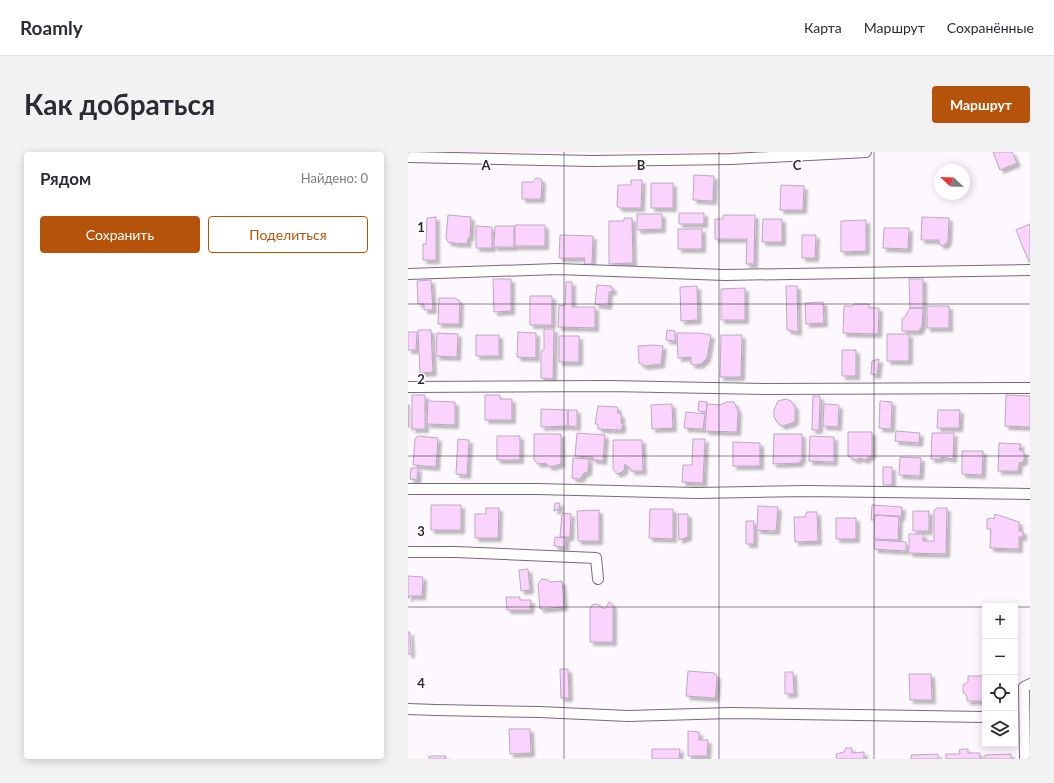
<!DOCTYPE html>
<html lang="ru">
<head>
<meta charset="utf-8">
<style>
  body { margin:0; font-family:Lato,sans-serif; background:#f2f2f3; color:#2b2b33 }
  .controls { position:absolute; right:12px; bottom:12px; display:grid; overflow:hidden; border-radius:4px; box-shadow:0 2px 10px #0003 }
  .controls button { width:36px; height:36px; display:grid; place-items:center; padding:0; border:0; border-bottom:1px solid #e1e1e2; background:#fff; color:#2b2b33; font:20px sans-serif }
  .compass { position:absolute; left:526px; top:12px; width:36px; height:36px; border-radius:50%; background:#fff; box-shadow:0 2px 10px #0003; rotate:293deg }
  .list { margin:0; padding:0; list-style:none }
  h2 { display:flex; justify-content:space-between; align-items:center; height:52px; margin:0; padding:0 16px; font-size:17px }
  h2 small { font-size:13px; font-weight:400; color:#7c7c81 }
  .actions { display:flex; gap:8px; padding:12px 16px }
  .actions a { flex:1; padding:9px 0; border:1px solid #b45309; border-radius:4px; text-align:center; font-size:14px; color:#b45309 }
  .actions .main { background:#b45309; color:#fff }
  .icon { flex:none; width:22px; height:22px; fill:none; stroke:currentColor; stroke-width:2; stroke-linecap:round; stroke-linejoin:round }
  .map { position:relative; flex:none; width:622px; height:607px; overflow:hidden; border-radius:4px }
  header { display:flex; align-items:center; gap:24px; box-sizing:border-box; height:56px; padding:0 20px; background:#fff; border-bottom:1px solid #e1e1e2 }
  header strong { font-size:19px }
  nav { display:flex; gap:22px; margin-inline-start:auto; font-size:14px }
  .intro { display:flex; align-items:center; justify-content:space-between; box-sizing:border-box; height:96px; padding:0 24px }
  h1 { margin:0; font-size:28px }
  .button { padding:10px 18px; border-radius:4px; background:#b45309; color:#fff; font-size:14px; font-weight:700 }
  main { display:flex; gap:24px; padding:0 24px }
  aside { flex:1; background:#fff; border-radius:4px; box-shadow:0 2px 10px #0003 }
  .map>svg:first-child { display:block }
</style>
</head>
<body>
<header>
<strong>Roamly</strong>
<nav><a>Карта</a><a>Маршрут</a><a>Сохранённые</a></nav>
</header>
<div class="intro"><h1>Как добраться</h1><a class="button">Маршрут</a></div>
<main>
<aside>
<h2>Рядом<small>Найдено: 0</small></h2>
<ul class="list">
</ul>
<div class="actions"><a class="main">Сохранить</a><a>Поделиться</a></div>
</aside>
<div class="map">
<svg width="622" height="607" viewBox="0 0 622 607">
  <defs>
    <filter id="shadow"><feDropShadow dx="3.5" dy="3.5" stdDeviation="1" flood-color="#0004"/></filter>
  </defs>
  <rect width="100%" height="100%" fill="#fdf8fd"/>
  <path fill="#fad4fe" stroke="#bda7bf" filter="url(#shadow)" d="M585 0H604L609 11 592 18Z
    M286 23 306 24 305 49 285 48Z
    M128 26 133 27 134 30 133 47H114V30H125Z
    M223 28H234L233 56H212L209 54 210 33H223Z
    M243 31H265V56H243Z
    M373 33 396 34 395 58H372Z
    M271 61H296V72H271Z
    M229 62H254V77L229 78Z
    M40 63 63 65 62 85 60 86 59 92 51 91V92L40 90 38 86Z
    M315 63H347L346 112H338L339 87H307V67H315Z
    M28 65V108H15V92H18L19 66Z
    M514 65 541 66 540 89 538 92 534 94 531 91V88H513Z
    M216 66H224L225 111 201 112V69H216Z
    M355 67H374V90H354Z
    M458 68V99L433 100V69Z
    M622 72V109L621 110 608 78Z
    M107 73H137V94H107Z
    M68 74 84 75V96H68Z
    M87 74H106V95H86Z
    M476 76H501L500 97 475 96Z
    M270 77H294V97H270Z
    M152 83 185 84 184 112H176L177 106H151Z
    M394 83H408L407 106H394Z
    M85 127H103V159L86 160Z
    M501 127H515V156H502Z
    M23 128 25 158H16V152H10L9 129Z
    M158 130H164V155H187V176L150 175 151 153 157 154Z
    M189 133 203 134V136H205V139L201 140 200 154 187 152Z
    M289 134 290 168 273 169 272 135Z
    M378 134H389L390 180 379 178Z
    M337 136V168H313V137Z
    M122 144H144V173H122Z
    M31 146H47L52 149 51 172H30Z
    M415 150 416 171 398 172 397 151Z
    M446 152H461V156H471L470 182 435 181 436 154H445Z
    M519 154H541V176H519Z
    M502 156H515L514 174 511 179H494V167L497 165Z
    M136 177H146L145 227 133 226V200L136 198Z
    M10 178H23L25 220 12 221Z
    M259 178 267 179V189L258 188Z
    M0 180H9L8 198H0Z
    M110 180 128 181V206L109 205Z
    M29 181 50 182 49 205 28 204Z
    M269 181H291L303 183 299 206 293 212 287 213 283 212V205L270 206Z
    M479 182H501V209H479Z
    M68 183H91V204H68Z
    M313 183H334L333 225H312Z
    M151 184H171V210H151Z
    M246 193 255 194 253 212 237 214 231 211 230 194Z
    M434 198H448V224H434Z
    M471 207 469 223 463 222 464 209Z
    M4 243H17V277H4Z
    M77 243H92V247H104V268H77Z
    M598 243 622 244V275L597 274Z
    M405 244H412L411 278H404Z
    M378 247 383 249 387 255V269L384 271 374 274 369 270 366 265V258L370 249Z
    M20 249 47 250V273L19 272Z
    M291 249 299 250 298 260 290 259Z
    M472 249 484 250 483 277 471 276Z
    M318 250H326L330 259 329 280 297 279 299 252 313 253Z
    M264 252 265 276 244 277 243 253Z
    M416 252 431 253 430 275 415 274Z
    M0 253H1V275H0Z
    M190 254 209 255 210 257 209 260 213 263V271H214L215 273 213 278 190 277V272H187Z
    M133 257 160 258V274L133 275Z
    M160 258H169V275L160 274Z
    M530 258H552L551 276H529Z
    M278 260 297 262 295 277 276 276Z
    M488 279 512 281 511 291 487 289Z
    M440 280H464V303L457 308 452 306 448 308 440 304Z
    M169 281 197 283 195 309 185 308V305L167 304Z
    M524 281H546L545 307 533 305 532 307H523Z
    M126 282H153V312L142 315 137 311 130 312 126 308Z
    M366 282H394V307L391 311 365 312Z
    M10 284 30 286 28 315 5 313 7 287Z
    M89 284H112V308H89Z
    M402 284 426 285V310L401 309Z
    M50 287 61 288 59 323 48 322Z
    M285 287H297L295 331 274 330 275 313H284Z
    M205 288H234L235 319H223V317L217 312 216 319 209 322 205 317Z
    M325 290 352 291V314H325Z
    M591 291 613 292 611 298 616 300V309L611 311 610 319H590Z
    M554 299H575L574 323 554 322Z
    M492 305 513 306 512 324 491 323Z
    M165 306 181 307 180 320 176 321 172 327 164 326Z
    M475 315H484V333H475Z
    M3 316H10L9 328 2 327Z
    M147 351H152L151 357 146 359Z
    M23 353H53V378H23Z
    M464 353 494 355 493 365 467 363 466 368H463Z
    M350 354 370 355 368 379 349 378Z
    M78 356H91L90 386H67V362H78Z
    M530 356H539L538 402 501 401V382H515V389H526V358Z
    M242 357H265V387L241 386Z
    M191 358V389H170L169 359Z
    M505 359H521V379H505Z
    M399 360H409L410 389 387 390 386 365H397Z
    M154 361 163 362 162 385H152Z
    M270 362H280V385L271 388Z
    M587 362 611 370V379H615V385H611V397L582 396 583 377H579V367L583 366 586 367Z
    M467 363 491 364 490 388 466 387Z
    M428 366H448V387H428Z
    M338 369H346V392H338Z
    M147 385 158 386 157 395 146 394Z
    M467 388 498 390V399L466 397Z
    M120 417 122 438 113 439 111 418Z
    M0 424 15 425 14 444H1L0 447Z
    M134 427 140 428 142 430 154 429 156 455 132 457 130 432Z
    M98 445H112V448H123L122 458H99Z
    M201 450 205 453V490H182V456L184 453 189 452 197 457Z
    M0 480H2L3 502H0Z
    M152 517H160L161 546H153Z
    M280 519 306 521 309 524 308 541 307 546 278 544Z
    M377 520H385L386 542H377Z
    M501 522H523L524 548H502Z
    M560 524H577V549H559V544L555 540V533L560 530Z
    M101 577H122L123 601 102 602Z
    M280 579 291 580V588H300L299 604H280Z
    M438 596H444V601L456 600V607H429L428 602 436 600Z
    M244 597H272L271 607H244Z
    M555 597H560V601H572V607H538V602H552L551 598Z
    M530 602V607H503V603Z
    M603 602V607H577V603Z
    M21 604H38L37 607H21Z"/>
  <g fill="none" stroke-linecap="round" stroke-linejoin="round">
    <g stroke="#7b677c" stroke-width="12">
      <path id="minor" d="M0 5 184 9 324 7 458 0
        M0 122 149 117 317 123 622 118
        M0 235 201 234 358 237 622 236
        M0 337H129L288 341 396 339 622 342
        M0 400H47L188 406 190 427
        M0 557 28 558 131 560 220 564 323 561 577 565
        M617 607 616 535 622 532"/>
    </g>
    <use href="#minor" stroke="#fff" stroke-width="10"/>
  </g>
  <path fill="none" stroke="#2f2730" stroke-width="1" stroke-opacity="0.55" d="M156 0V607M311 0V607M466 0V607M0 152H622M0 304H622M0 455H577M607 455H622"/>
  <g font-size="13" text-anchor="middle" font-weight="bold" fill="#2f2730" stroke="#fff" stroke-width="3" stroke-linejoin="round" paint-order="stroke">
    <text x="78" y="18">A</text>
    <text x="233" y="18">B</text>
    <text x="389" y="18">C</text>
    <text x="13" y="80">1</text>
    <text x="13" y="232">2</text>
    <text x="13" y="384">3</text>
    <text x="13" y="536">4</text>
  </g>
</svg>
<div class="controls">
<button>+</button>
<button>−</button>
<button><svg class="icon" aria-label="locate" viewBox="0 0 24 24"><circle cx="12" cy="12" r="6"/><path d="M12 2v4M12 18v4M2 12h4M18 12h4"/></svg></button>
<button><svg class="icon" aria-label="layers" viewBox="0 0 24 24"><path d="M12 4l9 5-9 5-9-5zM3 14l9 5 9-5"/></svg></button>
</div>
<svg class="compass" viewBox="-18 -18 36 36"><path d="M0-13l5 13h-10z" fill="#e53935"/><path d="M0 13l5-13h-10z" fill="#7c7c81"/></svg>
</div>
</main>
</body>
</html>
